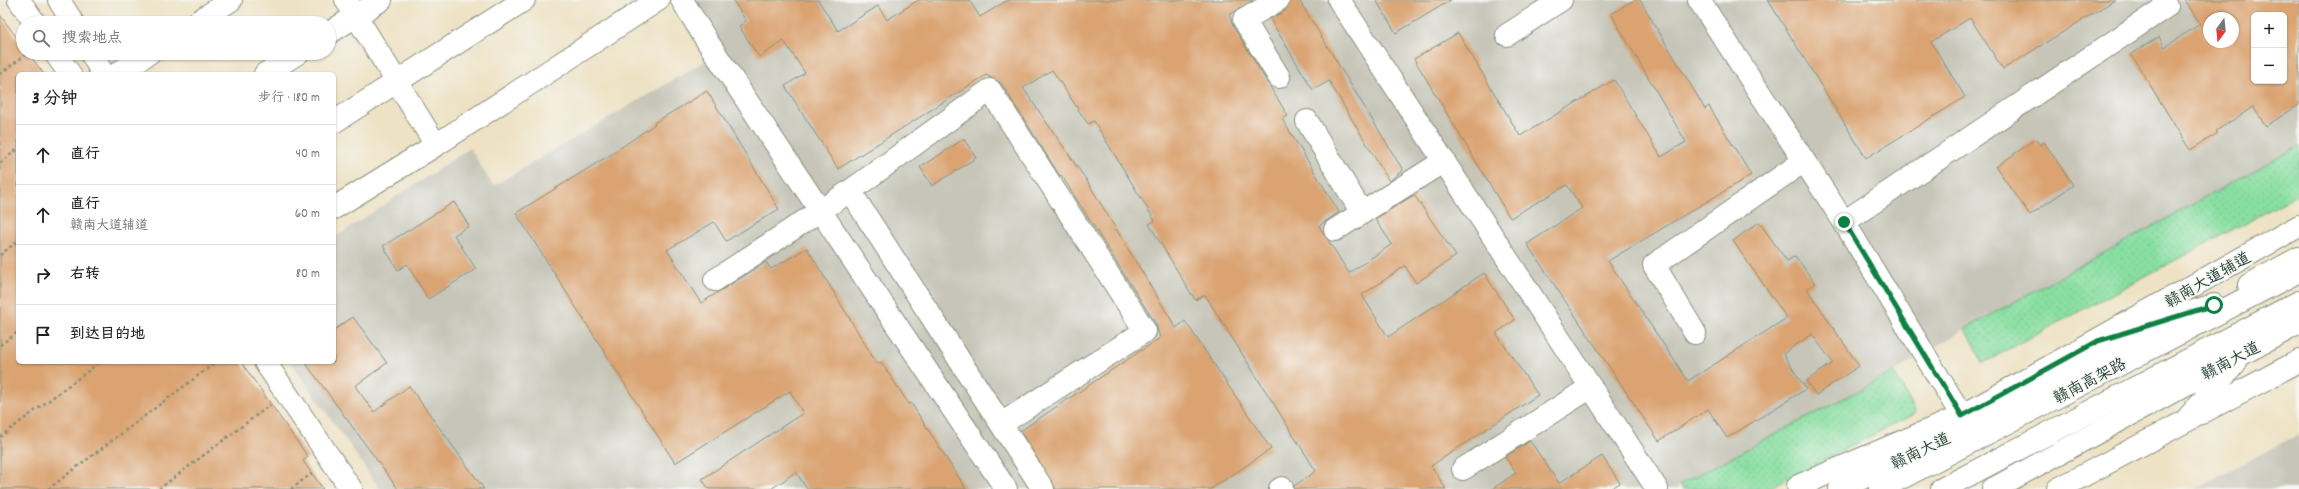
<!DOCTYPE html>
<html lang="zh">
<head>
<meta charset="utf-8">
<style>
  body { margin:0; font-family:Dekko,"LXGW WenKai TC",sans-serif; background:#f2f2f2; color:#222 }
  .controls { position:absolute; right:12px; top:12px; display:grid; overflow:hidden; border-radius:6px; box-shadow:0 1px 3px #0004 }
  .controls button { width:36px; height:36px; display:grid; place-items:center; padding:0; border:0; border-bottom:1px solid #e0e0e0; background:#fff; color:#222; font:20px sans-serif }
  .compass { position:absolute; left:2203px; top:12px; width:36px; height:36px; border-radius:50%; background:#fff; box-shadow:0 1px 3px #0004; rotate:195deg }
  .stop { position:absolute; width:12px; height:12px; margin:-9px; border:3px solid #0b8043; border-radius:50%; background:#fff }
  .stop.end { background:#0b8043; border-color:#fff; box-shadow:0 1px 4px #0008 }
  .list { margin:0; padding:0; list-style:none }
  h2 { display:flex; justify-content:space-between; align-items:center; height:52px; margin:0; padding:0 16px; font-size:17px }
  h2 small { font-size:13px; font-weight:400; color:#767676 }
  .list li { display:grid; grid-template-columns:26px 1fr auto; gap:12px; align-items:center; box-sizing:border-box; height:60px; padding:0 16px; border-top:1px solid #e0e0e0 }
  .list b { display:block; font-size:15px; white-space:nowrap }
  .list p { margin:0; font-size:13px; white-space:nowrap; color:#767676 }
  .list em { font-size:13px; font-style:normal; color:#767676 }
  .icon { flex:none; width:22px; height:22px; fill:none; stroke:currentColor; stroke-width:2; stroke-linecap:round; stroke-linejoin:round }
  .map { position:relative; flex:none; width:2299px; height:489px; overflow:hidden }
  .search { position:absolute; background:#fff; box-shadow:0 1px 3px #0004; left:16px; top:16px; width:320px; height:44px; display:flex; align-items:center; gap:10px; box-sizing:border-box; padding:0 14px; border-radius:22px; color:#767676; font-size:15px }
  .panel { position:absolute; background:#fff; box-shadow:0 1px 3px #0004; left:16px; top:72px; width:320px; height:292px; border-radius:6px }
  .map>svg:first-child { display:block }
</style>
</head>
<body>
<div class="map">
<svg width="2299" height="489" viewBox="0 0 2299 489">
  <defs>
    <pattern id="grass-dots" width="8" height="8" patternUnits="userSpaceOnUse"><rect width="8" height="8" fill="#89dfa2"/><path d="M2 2h.1M6 6h.1" fill="none" stroke="#76c08c" stroke-width="1.8" stroke-linecap="round"/></pattern>
  </defs>
  <rect width="100%" height="100%" fill="#f6f6f2"/>
  <filter id="ink" filterUnits="userSpaceOnUse"><feTurbulence type="fractalNoise" baseFrequency=".025" numOctaves="2"/><feDisplacementMap in="SourceGraphic" scale="8" xChannelSelector="R" yChannelSelector="G"/><feConvolveMatrix kernelMatrix="1 2 1 2 8 2 1 2 1" color-interpolation-filters="sRGB"/></filter>
  <filter id="wash" filterUnits="userSpaceOnUse"><feTurbulence type="fractalNoise" baseFrequency=".012" numOctaves="4" result="noise"/><feDisplacementMap in="SourceGraphic" scale="16" xChannelSelector="R" yChannelSelector="G"/><feGaussianBlur stdDeviation="0.9" result="paint"/><feColorMatrix in="noise" values="0 0 0 0 0 0 0 0 0 0 0 0 0 0 0 0 0 1.4 0 .05"/><feComposite in="paint" operator="in"/></filter>
  <g filter="url(#wash)">
    <rect width="100%" height="100%" fill="#eee2c4"/>
    <path fill="#c6c5b8" fill-rule="evenodd" d="M671 0H2299V146L1965 329 1894 372 1680 484 1677 489H380L291 362H334V238L470 148 493 186 707 60ZM2254 15H2284V81H2254ZM2209 18H2233V42H2209Z
      M2299 434V489H2194Z"/>
    <path fill="url(#grass-dots)" stroke="#548e6b" d="M2299 146V194L1983 363 1965 329Z
      M1894 372 1916 413 1767 489H1683L1680 484Z"/>
    <g id="blocks">
      <path fill="#daa371" fill-rule="evenodd" d="M733 0H818L838 31 878 6 887 20 918 0H969L980 17 1008 0H1253L1229 15 1233 26 1288 116 1282 119 1339 212 1319 226 1349 273 1392 244 1375 219 1414 195 1456 256 1416 283 1405 266 1362 295 1388 337 1484 273 1515 320 1496 333 1538 395 1431 466 1446 489H1294V486L1316 471 1205 295 1195 300 1149 224 1155 221 1094 121 1088 124 1052 70 1023 88 1087 181 1176 328 1185 321 1271 449 1211 489H1056L1020 431 1160 338 1156 324 1061 175 1060 176 1001 83 986 75 838 169 785 86 805 73 784 41 759 57 739 26 746 21Z
        M1290 0H1299L1403 170 1389 181 1329 81 1313 90 1270 19 1285 11Z
        M1376 0H1451L1396 33Z
        M1634 0H1640L1705 109 1709 106 1751 175 1608 261 1688 381 1787 318 1733 241 1759 222 1787 261 1795 256 1815 283 1807 289 1859 366 1816 395 1806 381 1833 363 1812 334 1783 354 1806 389 1727 438 1708 409 1659 441 1527 244 1582 208 1567 185 1510 218 1414 59 1458 33 1520 136 1614 80 1661 157 1686 142 1611 14Z
        M1768 0H2115L2003 69 1970 18 1931 42 1965 97 1866 158Z
        M2185 0H2299V105L2266 126 2253 107 2216 131 2218 133 2190 150 2131 54 2159 37 2165 47 2200 24ZM2254 15H2284V81H2254ZM2209 18H2233V42H2209Z
        M0 15 23 46V53H28L44 74H18V362H241L308 457 303 461 323 489H0Z
        M707 91 779 209 726 241 714 222 667 250 701 303 766 262 771 269 807 248 877 364 881 362 909 404 911 403 966 489H807L796 472 771 489H709L702 479 803 413 790 391 675 463 516 213 613 153 655 124 654 123Z
        M964 139 976 158 932 186 920 167Z
        M2035 139 2040 145 2044 142 2073 185 2030 215 1996 167Z
        M454 202 469 226 454 235 476 269 428 299 407 264 398 270 383 246Z
        M353 317 387 363 355 386 374 412 409 386 484 489H398L305 362H334V330Z
        M1530 441 1559 483 1602 456 1620 483 1610 489H1492L1516 473 1505 457Z"/>
    </g>
  </g>
  <g filter="url(#ink)">
    <use href="#blocks" fill-opacity="0" stroke="#86907c" stroke-width="1"/>
    <g fill="none" stroke-linecap="round" stroke-linejoin="round">
      <g stroke="#86907c" stroke-width="24">
        <path id="minor" d="M19 0 35 23
          M59 0 73 23
          M346 0 436 145
          M682 0 707 41 1006 489
          M1278 0 1244 20 1279 77
          M1339 0 1657 489
          M1699 0 1844 222 1962 416
          M196 23 231 0
          M329 33 381 0
          M1507 35 1561 0
          M55 53 70 74
          M91 53 103 74
          M117 74 149 53
          M265 74 298 53
          M1307 121 1362 213
          M334 122 524 0
          M850 191 990 90 1145 331 1001 424
          M334 208 436 145 658 0
          M1844 222 2167 6 2164 0
          M1335 230 1444 161
          M715 280 850 191 1043 489
          M1695 333 1654 265 1804 161
          M265 362 351 489
          M1463 469 1591 387
          M1798 486 1962 416 2299 226
          M1280 489 1282 488
          M2058 489 2299 361"/>
      </g>
      <g stroke="#86907c" stroke-width="24">
        <path id="major" d="M2249 285 2299 258
          M2098 341 2214 305
          M2187 419 2236 362
          M1801 489 1816 478
          M1840 489 2178 322
          M1993 489 2299 323"/>
      </g>
      <g stroke="#86907c" stroke-width="24">
        <path id="highway" d="M1880 489 2299 271
          M1942 489 2299 302"/>
      </g>
      <path stroke="#86907c" stroke-width="2.5" stroke-dasharray="3 3" stroke-linecap="butt" d="M0 74 28 53
        M0 163 18 149
        M0 255 18 241
        M0 345 18 332
        M0 437 100 362
        M48 489 216 362
        M159 489 270 405
        M291 489 315 471"/>
      <use href="#minor" stroke="#fff" stroke-width="22"/>
      <use href="#major" stroke="#fff" stroke-width="22"/>
      <use href="#highway" stroke="#fff" stroke-width="22"/>
    </g>
  </g>
  <g fill="none" stroke-linecap="round" stroke-linejoin="round" filter="url(#ink)">
    <path stroke="#0b8043" stroke-width="5" d="M1844 222 1962 416 2098 341 2214 305"/>
  </g>
  <g text-anchor="middle" stroke-width="3" stroke-linejoin="round" paint-order="stroke">
    <g font-size="16" fill="#1f3d34" stroke="#f6f6f2">
      <text transform="translate(2207 279) rotate(-30)" y="6">赣南大道辅道</text>
      <text transform="translate(2230 360) rotate(-28)" y="6">赣南大道</text>
      <text transform="translate(2089 380) rotate(-28)" y="6">赣南高架路</text>
      <text transform="translate(1920 450) rotate(-26)" y="6">赣南大道</text>
    </g>
  </g>
</svg>
<div class="controls">
<button>+</button>
<button>−</button>
</div>
<svg class="compass" viewBox="-18 -18 36 36"><path d="M0-13l5 13h-10z" fill="#e53935"/><path d="M0 13l5-13h-10z" fill="#767676"/></svg>
<div class="stop" style="left:2214px;top:305px"></div>
<div class="stop end" style="left:1844px;top:222px"></div>
<div class="search"><svg class="icon" aria-label="search" viewBox="0 0 24 24"><circle cx="10" cy="10" r="6"/><path d="M15 15l6 6"/></svg>搜索地点</div>
<section class="panel">
<h2>3 分钟<small>步行 · 180 m</small></h2>
<ul class="list">
<li><svg class="icon" aria-label="ahead" viewBox="0 0 24 24"><path d="M12 20V5M6 11l6-6 6 6"/></svg><div><b>直行</b></div><em>40 m</em></li>
<li><svg class="icon" aria-label="ahead" viewBox="0 0 24 24"><path d="M12 20V5M6 11l6-6 6 6"/></svg><div><b>直行</b><p>赣南大道辅道</p></div><em>60 m</em></li>
<li><svg class="icon" aria-label="right" viewBox="0 0 24 24"><path d="M7 20v-9h11M14 6l5 5-5 5"/></svg><div><b>右转</b></div><em>80 m</em></li>
<li><svg class="icon" aria-label="arrive" viewBox="0 0 24 24"><path d="M6 21V4h12l-3 4 3 4H6"/></svg><div><b>到达目的地</b></div></li>
</ul>
</section>
</div>
</body>
</html>
